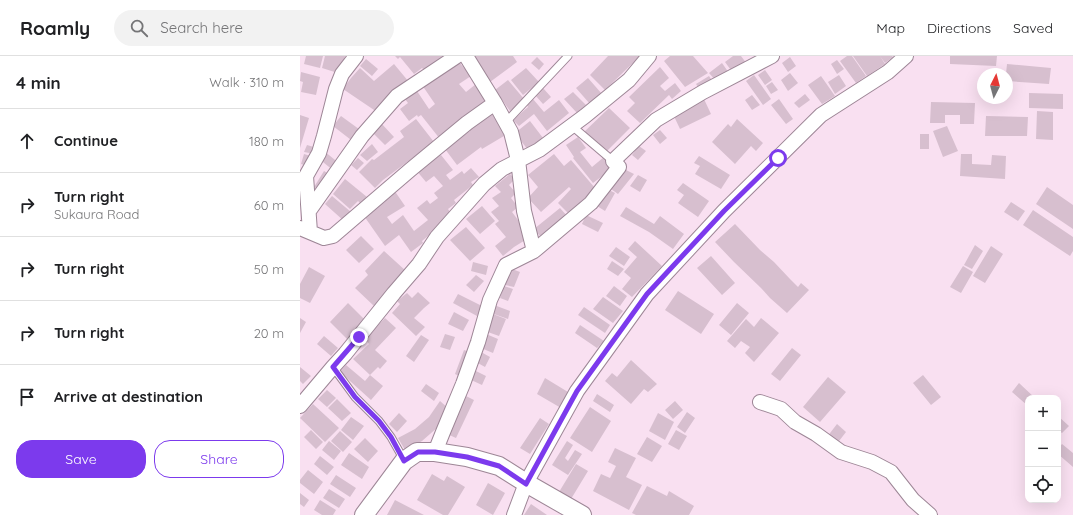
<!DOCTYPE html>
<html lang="en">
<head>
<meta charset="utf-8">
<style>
  body { margin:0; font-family:Quicksand,sans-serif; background:#f2f2f2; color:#202124 }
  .controls { position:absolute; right:12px; bottom:12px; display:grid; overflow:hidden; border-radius:8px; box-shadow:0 4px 16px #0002 }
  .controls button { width:36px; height:36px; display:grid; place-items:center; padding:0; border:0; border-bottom:1px solid #e0e0e0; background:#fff; color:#202124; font:20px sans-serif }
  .compass { position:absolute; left:677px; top:12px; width:36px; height:36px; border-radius:50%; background:#fff; box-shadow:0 4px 16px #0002; rotate:6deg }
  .stop { position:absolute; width:12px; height:12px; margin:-9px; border:3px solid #7c3aed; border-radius:50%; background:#fff }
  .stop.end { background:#7c3aed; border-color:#fff; box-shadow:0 1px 4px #0008 }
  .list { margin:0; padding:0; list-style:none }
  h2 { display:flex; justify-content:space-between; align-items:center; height:52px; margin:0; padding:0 16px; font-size:17px }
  h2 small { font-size:13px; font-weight:400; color:#757577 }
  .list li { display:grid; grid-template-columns:26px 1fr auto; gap:12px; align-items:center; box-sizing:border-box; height:64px; padding:0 16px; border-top:1px solid #e0e0e0 }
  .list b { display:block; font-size:15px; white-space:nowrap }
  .list p { margin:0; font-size:13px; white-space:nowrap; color:#757577 }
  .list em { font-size:13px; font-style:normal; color:#757577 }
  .actions { display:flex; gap:8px; padding:12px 16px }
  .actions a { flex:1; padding:9px 0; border:1px solid #7c3aed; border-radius:16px; text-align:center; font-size:14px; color:#7c3aed }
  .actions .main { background:#7c3aed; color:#fff }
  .icon { flex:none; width:22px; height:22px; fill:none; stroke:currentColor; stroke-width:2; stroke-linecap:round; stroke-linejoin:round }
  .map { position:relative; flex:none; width:773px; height:459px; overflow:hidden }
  header { display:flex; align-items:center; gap:24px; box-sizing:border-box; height:56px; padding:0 20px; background:#fff; border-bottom:1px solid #e0e0e0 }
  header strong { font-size:19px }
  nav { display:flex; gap:22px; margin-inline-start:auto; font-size:14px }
  .search { width:280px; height:36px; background:#f2f2f2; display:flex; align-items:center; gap:10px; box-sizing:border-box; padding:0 14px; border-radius:22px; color:#757577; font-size:15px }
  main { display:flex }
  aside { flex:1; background:#fff }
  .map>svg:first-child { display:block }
</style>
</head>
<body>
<header>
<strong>Roamly</strong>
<div class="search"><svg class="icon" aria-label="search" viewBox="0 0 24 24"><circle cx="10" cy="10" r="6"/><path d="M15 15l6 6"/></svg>Search here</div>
<nav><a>Map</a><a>Directions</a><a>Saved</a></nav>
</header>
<main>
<aside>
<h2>4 min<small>Walk · 310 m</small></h2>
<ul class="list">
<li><svg class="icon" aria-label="ahead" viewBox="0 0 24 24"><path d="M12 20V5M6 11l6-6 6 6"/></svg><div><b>Continue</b></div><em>180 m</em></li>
<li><svg class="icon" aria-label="right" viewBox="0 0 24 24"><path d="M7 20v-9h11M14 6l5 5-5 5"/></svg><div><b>Turn right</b><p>Sukaura Road</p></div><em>60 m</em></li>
<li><svg class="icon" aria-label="right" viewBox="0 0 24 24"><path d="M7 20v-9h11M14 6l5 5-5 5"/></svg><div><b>Turn right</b></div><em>50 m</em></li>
<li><svg class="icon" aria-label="right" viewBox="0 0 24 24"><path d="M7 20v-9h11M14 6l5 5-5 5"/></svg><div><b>Turn right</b></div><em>20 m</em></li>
<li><svg class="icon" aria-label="arrive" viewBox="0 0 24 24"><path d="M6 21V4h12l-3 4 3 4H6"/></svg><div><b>Arrive at destination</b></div></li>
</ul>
<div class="actions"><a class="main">Save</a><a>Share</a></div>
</aside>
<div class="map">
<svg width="773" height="459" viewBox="0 0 773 459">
  <rect width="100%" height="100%" fill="#f9e0f1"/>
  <path fill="#d7bfcf" d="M6 0H23L20 12 4 8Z
    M25 0H45L41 18 22 12Z
    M95 0H149L125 15 122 12 114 18 100 1 98 3Z
    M172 0H213L217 6 190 26Z
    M308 0H340L305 34 290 19Z
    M370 0H393L408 17 385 31 364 5Z
    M433 0H441L447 8 433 17 425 6Z
    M547 0H552L566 20 556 27 540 5Z
    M553 0H580L585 8 567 20Z
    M580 0H592L593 1 585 7Z
    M650 0H697L696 10 650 8Z
    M237 1 244 8 239 14 231 7Z
    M490 1 496 10 488 16 482 7Z
    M66 3 78 13 72 20 60 10Z
    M537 4 544 13 537 18 531 8Z
    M159 6 171 20 159 28 166 36 176 28 188 43 170 57 140 83 121 59 118 61 117 59 109 65 100 53 108 47 105 43 117 35 129 53 135 48 122 29Z
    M422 7 429 17 417 26 409 17Z
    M94 8 109 26 77 56 43 33 51 22 60 12 74 25Z
    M707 8 751 12 749 28 707 25V18H706Z
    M360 11 369 22 360 30 365 35 375 27 381 35 372 43 369 39 340 67 327 55 335 47 329 41Z
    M226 12 239 26 223 39 211 24Z
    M465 14 472 24 465 29 458 19Z
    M1 16 20 21 16 39 1 36 3 26 0 25Z
    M490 17 498 27 488 35 481 24Z
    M454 19 471 43 463 49 446 25Z
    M539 19 546 30 535 38 528 26Z
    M409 20 413 26 401 35 396 28Z
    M521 20 535 40 522 48 508 29Z
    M288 22 302 38 290 48 276 32Z
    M208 24 224 43 210 55 195 34Z
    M472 26 478 34 471 38 466 30Z
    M243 32 251 41 243 48 235 39Z
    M273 36 286 49 277 57 264 43Z
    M729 37 763 38V53L729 52Z
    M505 38 510 44 499 52 494 47Z
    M452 39 460 49 452 54 445 44Z
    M403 41 411 58 380 73 372 56Z
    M233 43 244 56 259 44 269 57 247 75 234 58 219 70 213 64 228 51 227 49Z
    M479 43 493 63 486 68 471 49Z
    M631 46 675 47 674 68H660V59H645V67H630Z
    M309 52 330 72 305 97 284 76Z
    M196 54 209 77 182 93 181 91 157 109 145 93 170 75 169 73Z
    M737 55 753 56V84L736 83Z
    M0 59 9 62 0 92Z
    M41 60 63 76 55 87 33 70Z
    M686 60 728 61 727 80H685Z
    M116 63 134 86 83 124 75 132 59 116 72 103 74 104 104 81 100 75Z
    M437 63 463 87 456 95 451 90 435 108 412 86 428 68 431 71Z
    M230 65 243 82 228 94 215 77Z
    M81 67 94 81 85 89 72 76Z
    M647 70 658 95 643 101 633 75Z
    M360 74 367 82 360 88 353 79Z
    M620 78H629V93H620Z
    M278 81 286 92 280 96 292 111 304 101 313 112 293 127 273 102 274 101 266 89Z
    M72 88 78 96 67 105 60 99Z
    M7 89 17 92 15 98 4 96Z
    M339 90 346 95 338 104 332 99Z
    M24 95 40 108 34 115 18 102Z
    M4 98 14 101 10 111 1 108Z
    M254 98 264 110 271 104 295 132 269 158 258 147 271 133 269 131 241 156 228 142 238 131 228 119Z
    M661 98H672V108L691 109 692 99 706 100 705 123 660 120Z
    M141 99 153 114 146 119 150 124 162 115 164 118 171 112 179 121 171 126 173 129 154 144 156 147 148 153 150 156 143 163 146 165 122 185 123 187 111 196 99 179 85 190 64 160 78 148 87 143 85 140 94 134 105 150 87 161 92 168 103 159 114 175 128 164 117 152 127 144 130 148 138 142 134 137 143 130 134 120 126 126 116 114 131 102 133 104Z
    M399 100 430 119 421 133 395 118 400 110 394 107Z
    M58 102 64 107 57 114 51 109Z
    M326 114 334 118 318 138 311 133Z
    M24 115 31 119 21 135 14 131Z
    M210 118 215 123 209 129 216 137 211 142 218 151 212 156 218 164 227 183 214 191 203 200 195 190 206 181 195 168 199 165 191 156 199 150 192 142 201 136 195 130Z
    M338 119 347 124 340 136 330 130Z
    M45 123 67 141 61 148 58 145 50 153 33 138Z
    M383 127 409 145 398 161 378 147 384 139 377 134Z
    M747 131 773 149V173L736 148Z
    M307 133 315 137 305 155 297 150Z
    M32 140 51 156 44 165 25 148Z
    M711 146 725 155 718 165 704 156Z
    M182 150 195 165 180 178 166 163Z
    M326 151 354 168 360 160 384 178 373 193 349 176 320 160Z
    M260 152 268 161 254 169 240 180 234 173Z
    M733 154 773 181V195L770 200 723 169Z
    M286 159 303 167 298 176 282 168Z
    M435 168 460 194 474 206 490 223 498 231 501 227 509 234 487 257 470 242 461 232 434 206 415 186Z
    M166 171 185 192 170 205 150 184Z
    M61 180 74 193 59 207 46 194Z
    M335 185 362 210 332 241 322 233 331 222 324 216 337 201 328 193Z
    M675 189 683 195 672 213 664 209Z
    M691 190 703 198 685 227 673 220Z
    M316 191 330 201 324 210 309 200Z
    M84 195 106 215 74 250 55 232 68 219 65 215Z
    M411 200 435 227 422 239 397 212Z
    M312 205 324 213 318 220 307 213Z
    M173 206 188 210 186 219 171 215Z
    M663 210 673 216 661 237 650 231Z
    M9 211 25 220 10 247 0 242V228Z
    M212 213 220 216 214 231 205 229Z
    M176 219 184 225 174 236 166 229Z
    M204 230 213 233 208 245 200 242Z
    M314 230 327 240 320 250 306 240Z
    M378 235 414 258 401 278 365 254Z
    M118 236 130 247 124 252 114 262 125 271 116 280 92 257 100 248 97 245 107 237 112 242Z
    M158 238 182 250 177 260 153 247Z
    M303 241 323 255 313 267 293 253Z
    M48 247 65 264 47 283 30 266Z
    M437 247 449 257 431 279 419 269Z
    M194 249 210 255 208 263 191 257Z
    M284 251 310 269 305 277 278 259Z
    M154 256 169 264 163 275 148 268Z
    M193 258 206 263 199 280 185 275Z
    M0 262 6 266 0 277Z
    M85 262 96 272 75 294 87 305 80 313 78 311 70 319 53 303 69 288 65 283Z
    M461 262 479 277 454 306 445 297 450 291 441 285 435 292 427 285 446 263 454 271Z
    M280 269 304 285 297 292 275 277Z
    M145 278 155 281 150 294 140 291Z
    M186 278 198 283 193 297 181 292Z
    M121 279 129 284 114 306 106 300Z
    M24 280 38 292 31 300 17 288Z
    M492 292 501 299 480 325 471 318Z
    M164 294 172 297 163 322 155 318Z
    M181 296 190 301 185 311 176 306Z
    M331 304 357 328 348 336 344 333 331 348 305 325 312 317 317 321Z
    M46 309 65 325 70 319 83 330 71 344 40 316Z
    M0 311 11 320 3 328 0 325Z
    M174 314 186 320 182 329 169 323Z
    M623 319 641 341 631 349 613 327Z
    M528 321 546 336 520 366 503 351Z
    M245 322 268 336 261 352 237 338Z
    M719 327 735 342H728V350L712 336Z
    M126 328 139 337 134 345 121 335Z
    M27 334 36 342 27 351 18 343Z
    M297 338 314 349 310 356 293 345Z
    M164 339 174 344 156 382 147 378Z
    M37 343 51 357 42 365 28 352Z
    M140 345 149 353 138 371 122 385 105 394 98 382 115 373 129 361Z
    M375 345 383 354 373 363 365 354Z
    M13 348 39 372 25 386 0 362Z
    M290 351 311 365 292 396 270 382Z
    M387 356 395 362 385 377 377 371Z
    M99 357 107 365 97 376 89 368Z
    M358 357 374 366 365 384 349 375Z
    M758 360 769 370 762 377 758 374Z
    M51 361 64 370 53 384 41 374Z
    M240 362 249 368 230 398 220 392Z
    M537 368 546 376 536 389 527 381Z
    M11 374 23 386 16 393 4 381Z
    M376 374 387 380 379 394 368 388Z
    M40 375 52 386 43 396 31 385Z
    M347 381 362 390 352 406 337 398Z
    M65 382 78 395 68 406 54 393Z
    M29 385 41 395 34 404 22 394Z
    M267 385 273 389 265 402 268 405 275 394 282 398 268 419 252 409Z
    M762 388 773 397V411L758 398V393Z
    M315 392 336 402 326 421 342 429 329 454 293 435 301 418 310 422 316 410 308 406Z
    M49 397 69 411 62 423 41 409Z
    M20 400 34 411 27 419 14 408Z
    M276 408 288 415 271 443 259 436Z
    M8 414 23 426 14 438 0 427V424Z
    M132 418 144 425 147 420 165 431 148 459H143L117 444Z
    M36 419 56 432 50 441 30 428Z
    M188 427 205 437 193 459 176 449Z
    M347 430 367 440 369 435 394 450 389 459H336L332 457Z
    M29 433 45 443 39 452 23 442Z
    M0 437 9 444 4 451 0 448Z
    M20 444 36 454 33 459H22L14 454Z
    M95 444 124 459H87Z
    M231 448 247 459H224Z"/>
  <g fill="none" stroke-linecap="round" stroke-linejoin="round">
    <g stroke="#9d8696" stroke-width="9">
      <path id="service" d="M206 66 268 0
        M272 70 313 105
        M33 311 55 341 79 365 91 381 104 404"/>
    </g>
    <g stroke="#9d8696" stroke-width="16">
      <path id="minor" d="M166 0 195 47 211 76 218 104 224 155 234 195
        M9 155 62 80 97 40 157 0
        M0 172 24 182 33 180 110 114 167 67 195 47
        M10 176 6 120 19 97 24 80 36 33 42 18 56 0
        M460 346 481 353 495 366 516 378 541 396 572 406 591 416 613 444 630 459
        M0 350 33 311 45 298 94 237 119 208 137 181 184 128 202 113 239 94 285 60 329 24 349 0
        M135 396 143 376 163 328 178 286 190 244 206 209 234 195 291 147 319 111 313 105 356 64 403 36 472 0
        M214 459 226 427 277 335 347 238 424 155 521 59 588 16 606 0"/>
    </g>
    <g stroke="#9d8696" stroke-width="20">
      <path id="tertiary" d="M64 459 104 405 117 396H135L167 401 199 410 226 427 282 459"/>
    </g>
    <use href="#service" stroke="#fff" stroke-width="7"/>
    <use href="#minor" stroke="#fff" stroke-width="14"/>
    <use href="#tertiary" stroke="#fff" stroke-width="18"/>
  </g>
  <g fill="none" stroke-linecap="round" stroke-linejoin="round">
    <path stroke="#7c3aed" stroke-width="5" d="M59 281 33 311 55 341 79 365 91 381 104 405 118 396H135L167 401 199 410 226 428 277 335 347 238 424 155 478 102"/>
  </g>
</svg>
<div class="controls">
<button>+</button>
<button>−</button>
<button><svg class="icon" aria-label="locate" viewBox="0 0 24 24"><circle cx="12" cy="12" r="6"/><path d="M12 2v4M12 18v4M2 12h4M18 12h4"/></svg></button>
</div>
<svg class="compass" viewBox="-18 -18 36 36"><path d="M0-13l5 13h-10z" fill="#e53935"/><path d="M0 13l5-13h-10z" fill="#757577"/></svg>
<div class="stop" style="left:478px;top:102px"></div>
<div class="stop end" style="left:59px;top:281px"></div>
</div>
</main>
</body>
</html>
